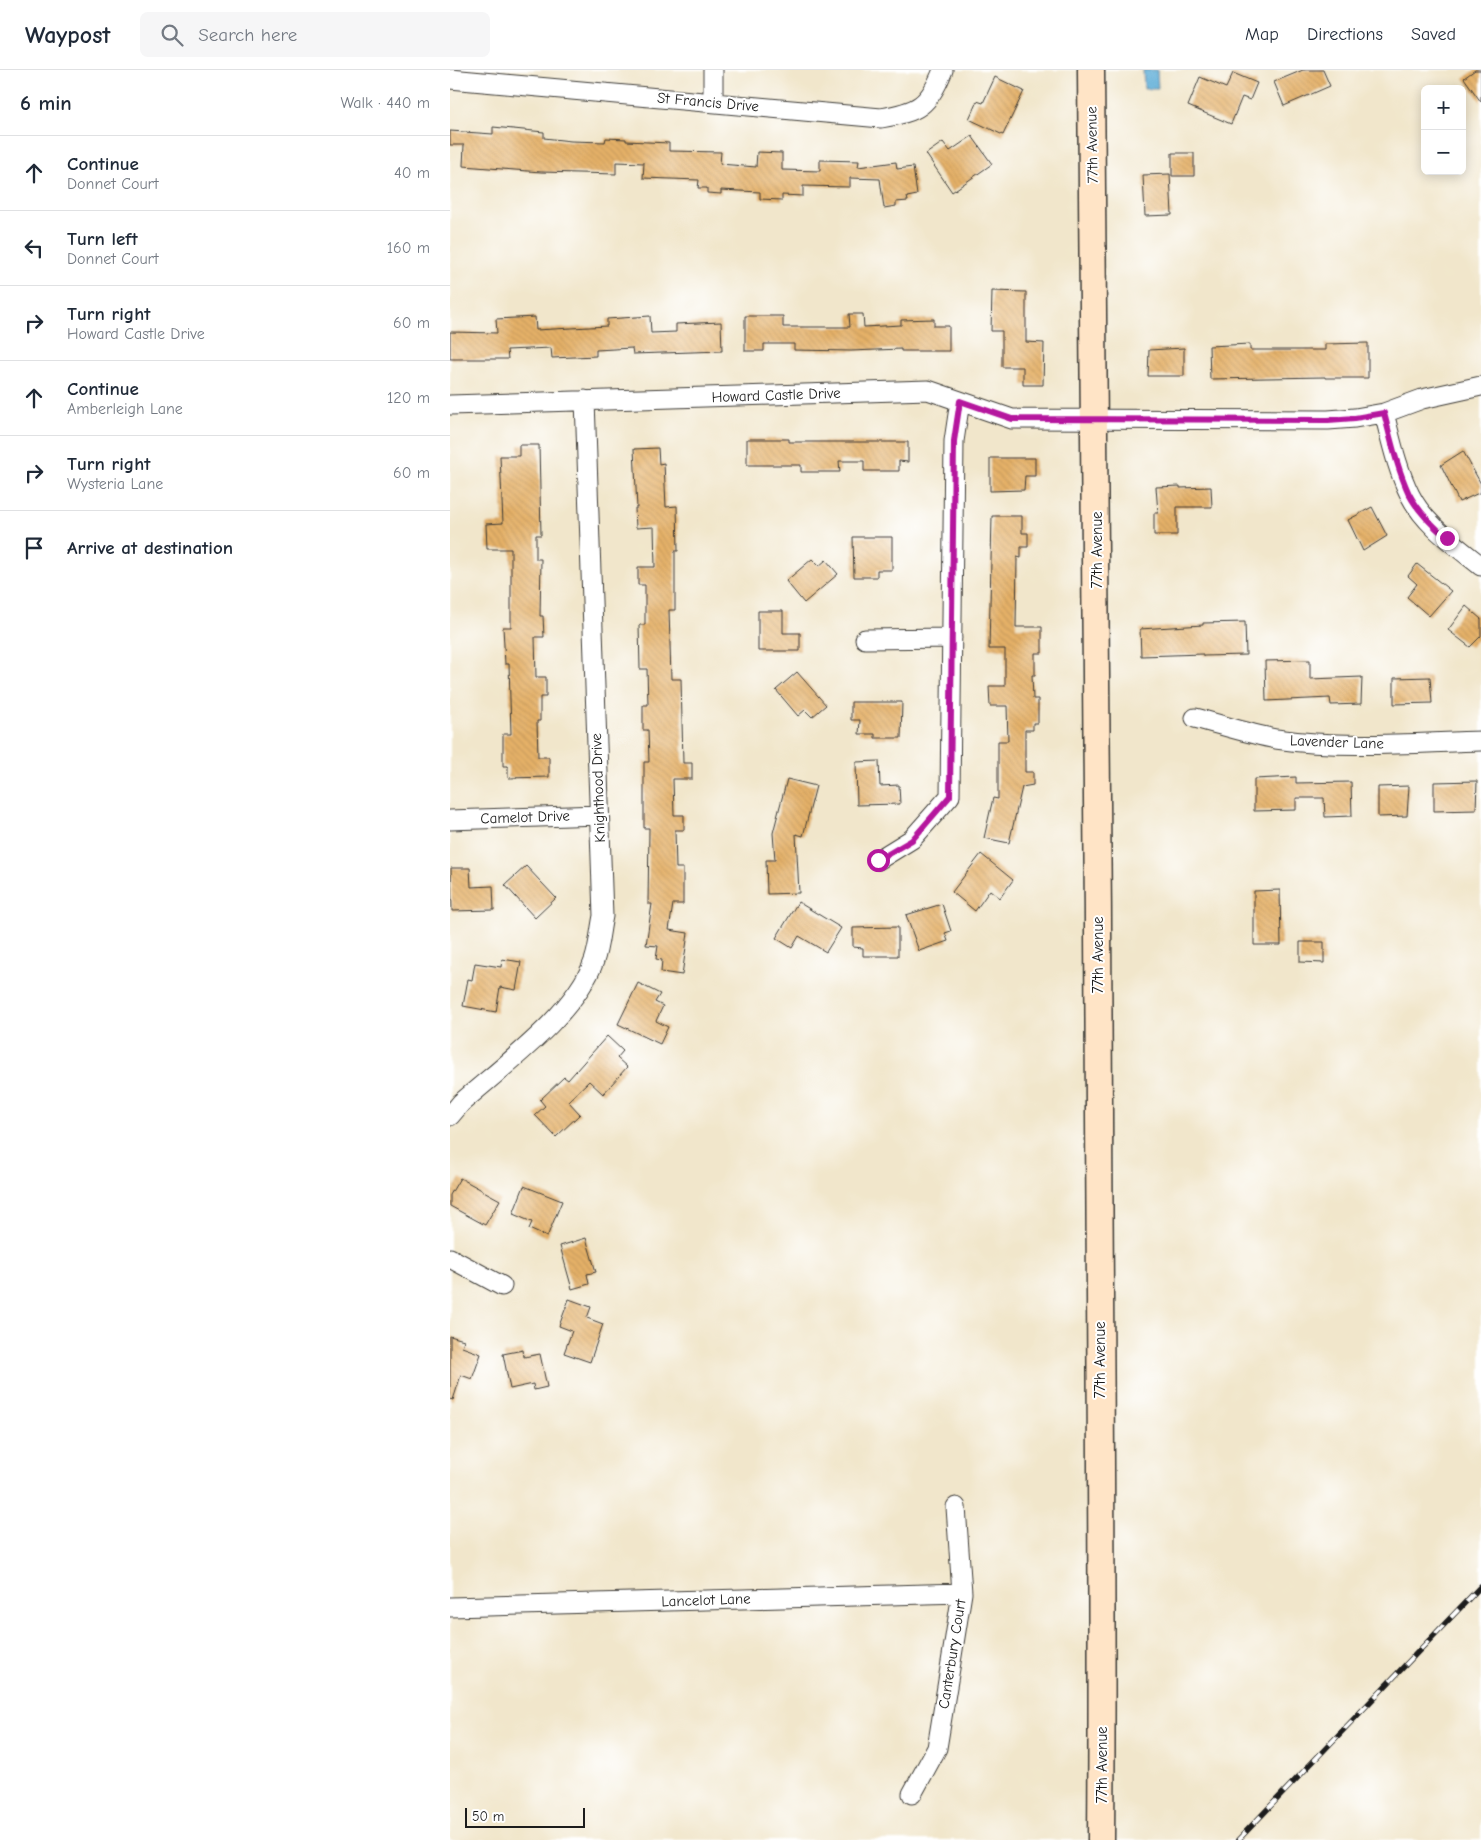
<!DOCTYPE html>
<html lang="en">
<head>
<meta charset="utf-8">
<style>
  body { margin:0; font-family:"Comic Neue",sans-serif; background:#f6f6f7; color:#1f2937 }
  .controls { position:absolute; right:15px; top:15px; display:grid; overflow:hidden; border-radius:8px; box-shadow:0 2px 12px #0003 }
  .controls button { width:45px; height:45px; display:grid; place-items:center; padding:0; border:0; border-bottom:1px solid #e0e1e3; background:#fff; color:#1f2937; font:25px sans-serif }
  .scale { position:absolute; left:15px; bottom:12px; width:120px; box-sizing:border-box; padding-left:5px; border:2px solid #1c1c1c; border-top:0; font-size:14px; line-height:18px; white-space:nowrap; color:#1c1c1c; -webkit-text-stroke:4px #fff; paint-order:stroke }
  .stop { position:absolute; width:15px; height:15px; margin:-11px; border:4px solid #b5179e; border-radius:50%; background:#fff }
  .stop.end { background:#b5179e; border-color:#fff; box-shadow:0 1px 5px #0008 }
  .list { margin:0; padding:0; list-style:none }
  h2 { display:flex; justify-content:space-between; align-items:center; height:65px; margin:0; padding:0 20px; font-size:21px }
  h2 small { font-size:16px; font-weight:400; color:#747a83 }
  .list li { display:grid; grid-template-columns:32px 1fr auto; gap:15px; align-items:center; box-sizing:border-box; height:75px; padding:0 20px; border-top:1px solid #e0e1e3 }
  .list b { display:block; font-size:19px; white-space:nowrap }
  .list p { margin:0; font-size:16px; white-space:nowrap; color:#747a83 }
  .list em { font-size:16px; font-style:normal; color:#747a83 }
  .icon { flex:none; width:28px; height:28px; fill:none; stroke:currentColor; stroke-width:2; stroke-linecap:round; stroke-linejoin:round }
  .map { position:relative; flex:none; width:1031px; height:1770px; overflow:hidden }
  header { display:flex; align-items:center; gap:30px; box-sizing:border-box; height:70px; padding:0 25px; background:#fff; border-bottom:1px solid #e0e1e3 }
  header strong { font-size:24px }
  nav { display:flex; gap:28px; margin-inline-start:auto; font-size:18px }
  .search { width:350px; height:45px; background:#f6f6f7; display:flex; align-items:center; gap:12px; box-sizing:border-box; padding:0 18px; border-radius:8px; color:#747a83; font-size:19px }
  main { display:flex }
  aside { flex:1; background:#fff }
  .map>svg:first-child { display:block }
</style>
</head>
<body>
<header>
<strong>Waypost</strong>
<div class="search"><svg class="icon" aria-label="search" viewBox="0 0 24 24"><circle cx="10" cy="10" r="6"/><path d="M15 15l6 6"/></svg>Search here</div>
<nav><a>Map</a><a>Directions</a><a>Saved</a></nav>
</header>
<main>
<aside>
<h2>6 min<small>Walk · 440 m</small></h2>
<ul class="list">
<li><svg class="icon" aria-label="ahead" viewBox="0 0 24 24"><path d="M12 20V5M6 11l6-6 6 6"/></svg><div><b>Continue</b><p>Donnet Court</p></div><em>40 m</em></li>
<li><svg class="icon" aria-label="left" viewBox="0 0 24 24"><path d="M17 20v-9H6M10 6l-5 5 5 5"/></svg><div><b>Turn left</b><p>Donnet Court</p></div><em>160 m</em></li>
<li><svg class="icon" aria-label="right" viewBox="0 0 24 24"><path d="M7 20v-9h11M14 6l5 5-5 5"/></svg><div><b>Turn right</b><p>Howard Castle Drive</p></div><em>60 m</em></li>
<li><svg class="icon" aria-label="ahead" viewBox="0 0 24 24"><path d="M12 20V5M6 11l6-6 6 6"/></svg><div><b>Continue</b><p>Amberleigh Lane</p></div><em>120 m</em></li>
<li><svg class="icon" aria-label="right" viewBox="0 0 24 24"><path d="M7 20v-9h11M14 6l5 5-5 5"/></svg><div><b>Turn right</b><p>Wysteria Lane</p></div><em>60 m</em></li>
<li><svg class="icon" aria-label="arrive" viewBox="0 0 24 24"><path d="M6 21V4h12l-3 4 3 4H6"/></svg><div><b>Arrive at destination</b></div></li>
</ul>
</aside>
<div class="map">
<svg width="1031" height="1770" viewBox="0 0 1031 1770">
  <defs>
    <pattern id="building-back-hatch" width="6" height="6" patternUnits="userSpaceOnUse" patternTransform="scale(1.25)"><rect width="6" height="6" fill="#e5b168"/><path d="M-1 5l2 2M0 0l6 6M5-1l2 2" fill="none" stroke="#c4985a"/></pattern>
  </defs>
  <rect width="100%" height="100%" fill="#fff"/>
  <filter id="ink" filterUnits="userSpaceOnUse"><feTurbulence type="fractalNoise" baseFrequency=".02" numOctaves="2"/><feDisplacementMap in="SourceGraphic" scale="10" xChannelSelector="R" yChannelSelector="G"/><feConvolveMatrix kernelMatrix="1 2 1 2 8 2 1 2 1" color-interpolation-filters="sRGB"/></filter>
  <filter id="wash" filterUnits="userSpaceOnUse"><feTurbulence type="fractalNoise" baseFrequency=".0096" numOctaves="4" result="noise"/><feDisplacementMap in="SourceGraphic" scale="20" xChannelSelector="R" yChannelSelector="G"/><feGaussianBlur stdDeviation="1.12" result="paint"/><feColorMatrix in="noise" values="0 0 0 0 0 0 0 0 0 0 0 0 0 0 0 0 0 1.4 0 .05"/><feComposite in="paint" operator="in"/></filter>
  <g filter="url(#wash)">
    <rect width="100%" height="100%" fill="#f1e6cb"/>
    <path fill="#5bacd6" stroke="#3c6479" d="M693 0H707L708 19H694Z"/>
    <g id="blocks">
      <path fill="url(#building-back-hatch)" d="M853 0H873L880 16 834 36 824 12Z
        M1025 0H1031V32L1014 8Z
        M783 3 807 13 800 30 792 27 781 54 738 36 750 7 776 18Z
        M545 7 574 21 553 65 519 49 527 31 533 33Z
        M43 57 94 62V68L121 71 155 72 156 68 176 69V71L219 73V81L271 82 270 94 306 97 307 82 332 83V100L370 101V90L409 91 408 97 446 92 447 99 463 97 467 125 457 127 458 131 446 132V136L434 138 430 109 400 108V117L353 116V126L332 125V130L310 129V122L271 120V124L257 123V118H248L249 110 193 108 194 93 166 92V104L91 102 13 96 14 75H0V61L43 64Z
        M522 66 542 94 502 122 476 84 493 72 500 81Z
        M722 83H744V106H722Z
        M720 104 722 145 695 146 693 105Z
        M542 221 576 222V272L594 273 593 315H573V297H552V261H541Z
        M399 244H413L414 257 451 255V250L484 249V256H499V281H451V279L401 281 344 280V274H314V281H295V246H333V257H400Z
        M200 246 201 263 226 262V254L271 252 272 281 183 284 182 278 146 280V286L102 288 101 278 57 280 58 289H0V262L47 263 46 249 85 247 86 260 157 256V249Z
        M918 273V308H875V307L760 309 759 276 800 274V280H875V274Z
        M734 278V306H698L699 280Z
        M297 369H339V372H458V392L449 391V401H414V391H389L390 402H351V395H297Z
        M69 375H89L91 465H86V489H91L90 546H93L94 567H85L86 607H96V627H90V651H87L88 687H99V707L58 708V696H53V664H61L59 594H55L53 557H61V479H37L36 454 53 453 50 386H69Z
        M208 378 209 394 214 393 216 437 227 436 228 481H225V540H219L221 609H231L233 693H242V709H223L224 745H234V760H225L226 798H233V834H223L219 860 238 863 232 905 211 902 212 890 206 889 208 876 196 875 202 834H198L199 758H194V692H199L198 660H193V635H198L197 599H190L189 555H195V515H188V497H205L204 457 186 458 185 438H187L184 379Z
        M1013 381 1031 414V422L1009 432 991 395Z
        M540 388H585V406H575L574 420 540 421Z
        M730 416V418L761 417 762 437H727V465H704V443H708L706 417Z
        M922 437 937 466 913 481 898 450Z
        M542 446H572V463H578V477H571V488L567 487 566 557H592V583H585V605H582L583 629H588V653H583V660H575V702H583V715L572 717 559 773 534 768 543 728 548 729V671H558L557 636H540L539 616H555V579H539Z
        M403 467H442V500H427V507H404Z
        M362 489 369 496 376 490 388 504 354 533 336 511Z
        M967 494 1001 521 979 546 957 527 967 514 958 506Z
        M1016 536 1031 549V566L1020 577 998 560Z
        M308 541H333V563H350V581H308Z
        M795 552 796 585 753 586V584L691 586 690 559 753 555V553Z
        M860 590V609L912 607 911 634 881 635 880 628 816 631 815 591Z
        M347 602 376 635 362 647 355 640 348 646 326 620Z
        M980 607 982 633 944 634V608Z
        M401 632H452L451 668H425V664H409L410 650H401Z
        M429 691 430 716 449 715 450 734 407 735 406 692Z
        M846 707V713L901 712 902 746 875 747 874 728H846V740L804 741V709Z
        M337 709 366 716 353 766 346 764 349 823 317 824 316 790H325L323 763Z
        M1027 711 1026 740 984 741V712Z
        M959 716 957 746 928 747V717Z
        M531 784 563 810 550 828 540 820 525 841 502 822Z
        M76 796 106 828 85 848 55 815Z
        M1 798H20L21 817 43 816 44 840 2 841Z
        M830 820 831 875H804V821Z
        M348 832 391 858 376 882 349 866 342 878 326 868Z
        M492 834 501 861 495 863 498 871 469 881 456 845Z
        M448 857V886H413V878L403 877V858Z
        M850 872H874V893L850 892Z
        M52 889 71 892 66 920 50 917 46 942 13 936 18 909 22 910 25 893 51 897Z
        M188 913 210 924 205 932 213 936 206 951 218 957 210 974 168 954Z
        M157 966 173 981 167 988 177 997 153 1024 139 1011 118 1031 130 1044 106 1067 85 1045 95 1036 90 1030 114 1007 118 1010Z
        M10 1108 50 1130 35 1155 0 1136V1125Z
        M74 1116 112 1131 97 1167 79 1159 82 1152 63 1144Z
        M136 1168 146 1202 137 1204 139 1214 122 1219 110 1176Z
        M119 1229 141 1237 137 1248 153 1254 140 1292 114 1283 122 1261 109 1256Z
        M0 1266 14 1270 12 1277 31 1284 22 1309 11 1305 3 1330 0 1329Z
        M73 1280 74 1287 90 1284 97 1317 84 1320 83 1314 60 1319 53 1284Z"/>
    </g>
  </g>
  <g filter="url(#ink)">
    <use href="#blocks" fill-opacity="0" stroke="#3c3a36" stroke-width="1"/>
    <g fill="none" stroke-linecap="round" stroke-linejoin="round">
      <g stroke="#3c3a36" stroke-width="21">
        <path id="street" d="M263 0V32
          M0 9 431 48C468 42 479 36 493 0
          M0 335 478 320 562 349 878 350 905 348 934 343 972 329 1031 316
          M934 343C941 370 947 399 960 425 975 455 1005 475 1031 496
          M415 569 502 568
          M745 648C772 655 799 664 826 669 894 679 963 673 1031 671
          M0 750 149 745
          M428 790 462 769 500 726 504 371 510 331
          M0 1046 11 1033C53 996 125 944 144 891 149 877 150 860 153 846L135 330
          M0 1188 52 1216
          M0 1537 512 1523
          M462 1724 487 1678 502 1586 512 1523 506 1437"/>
      </g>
      <g stroke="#3c3a36" stroke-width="29">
        <path id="secondary" d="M641 0C646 347 647 694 649 1041 650 1284 653 1527 651 1770"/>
      </g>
      <use href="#street" stroke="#fff" stroke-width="19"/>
      <use href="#secondary" stroke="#ffe4c6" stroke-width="26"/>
      <g stroke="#1c1c1c" stroke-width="5.5">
        <path id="rail" d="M788 1770 1031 1516"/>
      </g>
      <use href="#rail" stroke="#fff" stroke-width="4" stroke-dasharray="11" stroke-linecap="butt"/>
    </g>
  </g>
  <g fill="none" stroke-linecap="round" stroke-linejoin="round" filter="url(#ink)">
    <path stroke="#b5179e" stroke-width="6" d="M428 790 462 770 500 726 504 371 510 331 562 349 878 350 905 348 934 343C941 370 947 398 959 424 968 441 983 456 997 468"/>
  </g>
  <g text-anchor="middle" stroke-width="4" stroke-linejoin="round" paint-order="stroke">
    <g font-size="15" fill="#1c1c1c" stroke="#fff">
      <text transform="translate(258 32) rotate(5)" y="5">St Francis Drive</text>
      <text transform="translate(642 75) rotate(-91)" y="5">77th Avenue</text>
      <text transform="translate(326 325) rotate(-2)" y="5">Howard Castle Drive</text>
      <text transform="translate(647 480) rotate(-90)" y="5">77th Avenue</text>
      <text transform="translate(887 672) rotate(2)" y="5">Lavender Lane</text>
      <text transform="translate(148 718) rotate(-92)" y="5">Knighthood Drive</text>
      <text transform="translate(75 747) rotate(-2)" y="5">Camelot Drive</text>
      <text transform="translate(648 885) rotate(-90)" y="5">77th Avenue</text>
      <text transform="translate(650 1290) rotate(-90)" y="5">77th Avenue</text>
      <text transform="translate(256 1530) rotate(-2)" y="5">Lancelot Lane</text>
      <text transform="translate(502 1584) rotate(-81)" y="5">Canterbury Court</text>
      <text transform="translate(652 1695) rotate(-90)" y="5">77th Avenue</text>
    </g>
  </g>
</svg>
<div class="controls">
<button>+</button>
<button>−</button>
</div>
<div class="scale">50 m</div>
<div class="stop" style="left:428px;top:790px"></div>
<div class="stop end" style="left:997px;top:468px"></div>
</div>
</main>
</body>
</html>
